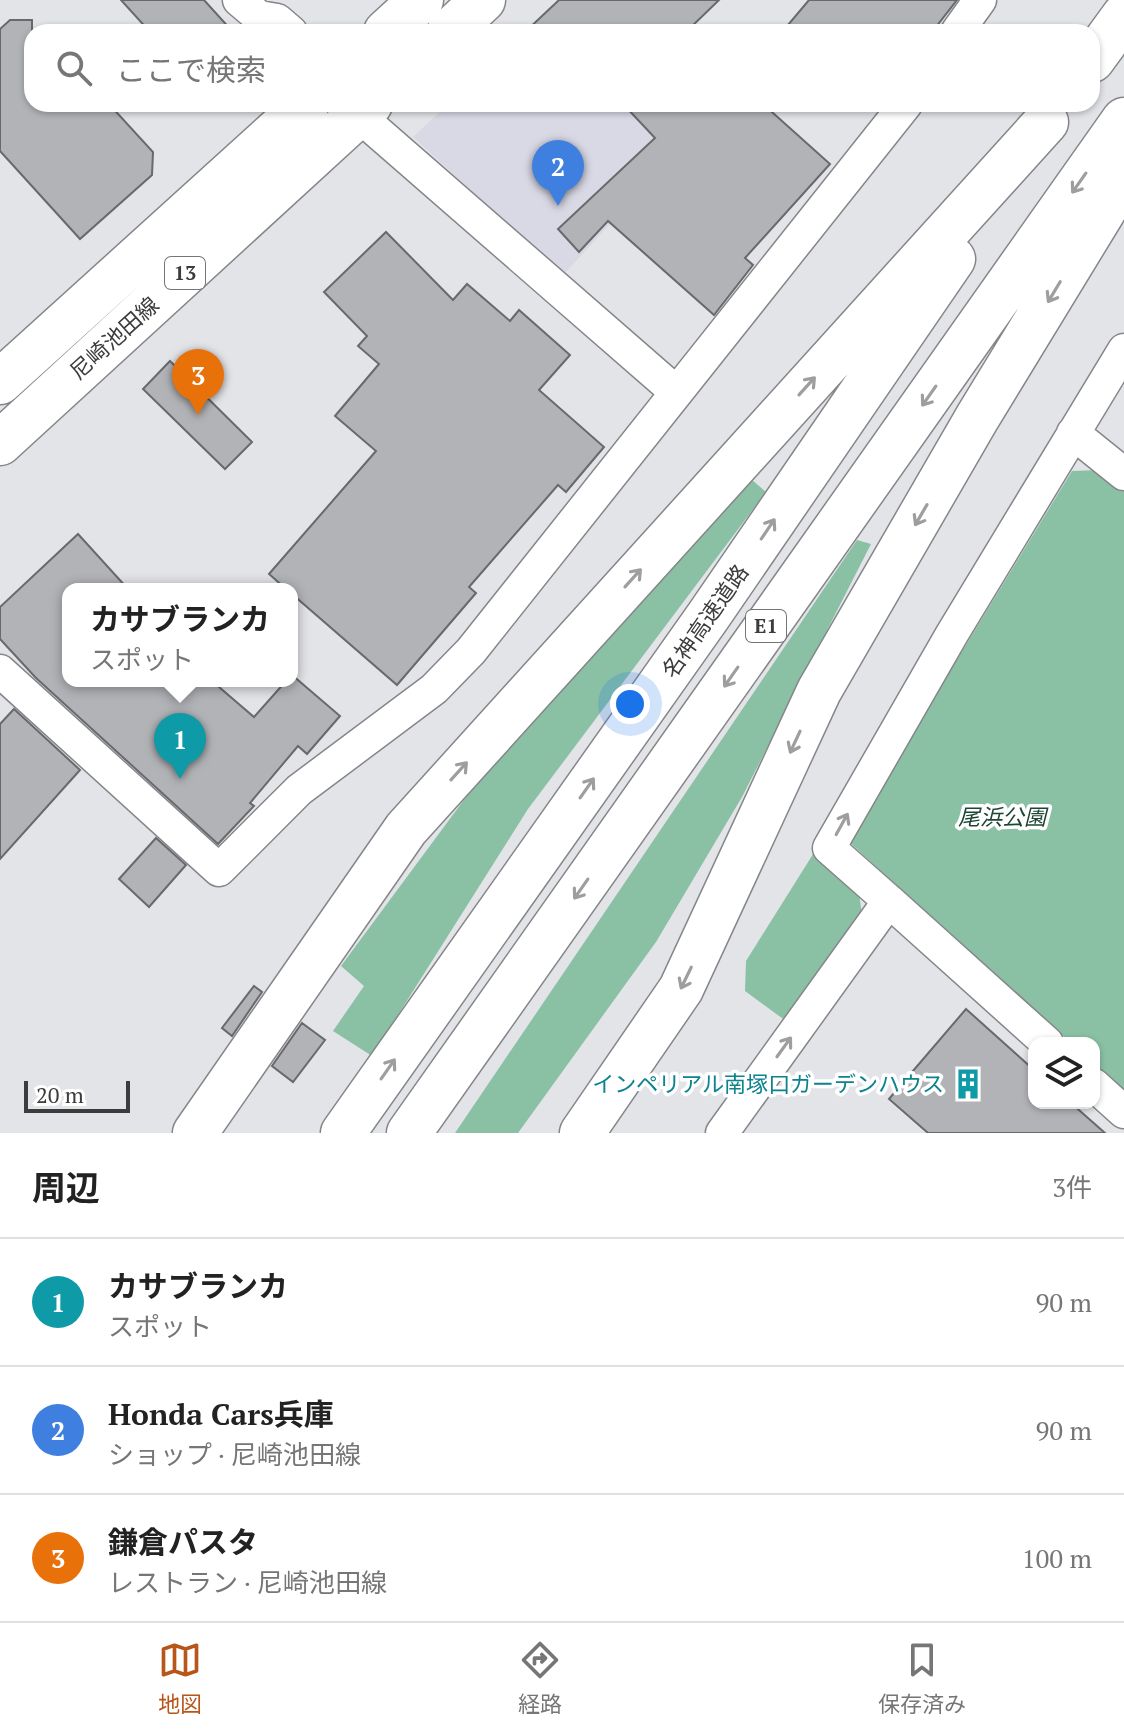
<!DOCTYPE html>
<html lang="ja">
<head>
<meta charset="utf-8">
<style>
  body { margin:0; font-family:"PT Serif","Noto Sans JP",serif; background:#f2f2f2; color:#222 }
  .controls { position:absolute; right:24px; bottom:24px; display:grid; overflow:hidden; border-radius:16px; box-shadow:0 2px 6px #0004 }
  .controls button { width:72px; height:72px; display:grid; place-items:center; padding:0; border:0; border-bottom:2px solid #e0e0e0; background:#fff; color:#222; font:40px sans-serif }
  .scale { position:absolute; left:24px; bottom:20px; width:106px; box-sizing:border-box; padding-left:8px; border:4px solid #3c3c3d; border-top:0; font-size:22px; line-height:28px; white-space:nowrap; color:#3c3c3d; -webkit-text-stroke:6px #fff; paint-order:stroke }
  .you { position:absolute; left:630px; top:704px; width:28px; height:28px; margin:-20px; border:6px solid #fff; border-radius:50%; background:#1a73e8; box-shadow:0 0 0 12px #1a73e833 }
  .badge { display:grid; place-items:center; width:52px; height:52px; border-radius:50%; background:#b85619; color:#fff; font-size:26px; font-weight:700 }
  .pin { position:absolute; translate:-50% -66px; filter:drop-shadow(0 2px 4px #0008) }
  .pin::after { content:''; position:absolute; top:42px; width:28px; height:24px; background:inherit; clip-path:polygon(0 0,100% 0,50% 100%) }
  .popup { position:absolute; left:62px; top:583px; width:236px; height:104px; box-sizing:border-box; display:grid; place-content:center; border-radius:16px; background:#fff; filter:drop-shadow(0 2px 6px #0005); font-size:26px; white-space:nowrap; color:#767676 }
  .popup b { font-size:30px; color:#222 }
  .popup::after { content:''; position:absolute; left:50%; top:100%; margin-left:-16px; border:16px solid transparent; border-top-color:#fff }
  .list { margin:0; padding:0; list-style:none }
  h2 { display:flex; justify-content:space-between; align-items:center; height:104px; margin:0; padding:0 32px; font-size:34px }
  h2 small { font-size:26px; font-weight:400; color:#767676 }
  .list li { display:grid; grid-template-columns:52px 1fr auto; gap:24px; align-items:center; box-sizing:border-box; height:128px; padding:0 32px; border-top:2px solid #e0e0e0 }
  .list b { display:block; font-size:30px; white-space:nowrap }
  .list p { margin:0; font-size:26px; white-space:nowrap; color:#767676 }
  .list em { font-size:26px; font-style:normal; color:#767676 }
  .icon { flex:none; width:44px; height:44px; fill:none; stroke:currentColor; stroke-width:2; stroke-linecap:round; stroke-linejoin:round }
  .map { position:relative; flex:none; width:1124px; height:1133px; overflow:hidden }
  .search { position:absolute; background:#fff; box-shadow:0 2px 6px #0004; left:24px; right:24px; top:24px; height:88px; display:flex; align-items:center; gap:20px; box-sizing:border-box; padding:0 28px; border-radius:24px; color:#767676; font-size:30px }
  .sheet { height:488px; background:#fff }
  nav { display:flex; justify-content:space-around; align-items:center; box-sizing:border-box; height:112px; border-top:2px solid #e0e0e0; background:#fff; font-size:22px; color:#767676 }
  nav a { display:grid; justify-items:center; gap:4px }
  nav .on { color:#b85619 }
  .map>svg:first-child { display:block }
</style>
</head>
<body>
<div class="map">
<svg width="1124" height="1133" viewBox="0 0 1124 1133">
  <rect width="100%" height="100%" fill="#e3e4e8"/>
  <path fill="#d8d9e5" d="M448 104H721L563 275 413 137Z"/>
  <path fill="#8ac0a4" d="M1099 470 1124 491V1091L1094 1064V1043H1071L847 840 1072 471Z
    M744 473 766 492 528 809 372 1056 333 1031 364 986 341 966 469 793 650 577Z
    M857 540 871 544 742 797 656 942 518 1133H455Z
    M815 851 859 894 862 914 786 1021 745 991 746 961Z"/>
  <path fill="#b2b3b7" stroke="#68696c" stroke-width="2" d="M121 0H204L233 32H150Z
    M559 0H719L686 32H525Z
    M809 0H957L932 32H782Z
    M10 20H32V104H109L153 152 152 175 80 239 0 151V29Z
    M623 104H763L830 164 745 258 753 265 714 315 608 221 579 252 558 229 655 138Z
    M386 232 453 300 467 284 510 321 519 310 570 355 539 390 604 447 566 492 558 485 469 587 476 593 397 685 292 594V589H286L269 574 376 451 335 416 379 364 358 346 367 336 324 292Z
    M170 361 252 442 225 469 143 389Z
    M78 534 128 589H68V681H212L254 717 286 681H292V675L340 716 307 754 298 746 250 803 254 806 218 844 36 678 0 639V607Z
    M14 709 80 770 0 859V724Z
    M156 838 186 865 149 907 119 879Z
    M254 986 262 992 232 1036 222 1028Z
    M966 1009 1034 1070V1103H1071L1105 1133H928L889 1099Z
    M302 1023 325 1040 293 1082 272 1066Z"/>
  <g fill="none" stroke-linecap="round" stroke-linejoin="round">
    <g stroke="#85868a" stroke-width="35">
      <path id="street" d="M239 0 259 17 277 20 291 32
        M957 32 980 0
        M358 115 676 392
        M1073 433 1124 474
        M0 671 219 870 299 790 434 689 471 651 906 104
        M889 901 1047 1043
        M1094 1085 1124 1112
        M722 1133 889 901 829 848 952 634 1124 350"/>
    </g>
    <g stroke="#85868a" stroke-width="47">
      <path id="primary" d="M386 32 421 0
        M449 32 483 0
        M0 382 307 104
        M0 443 370 104"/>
    </g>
    <g stroke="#85868a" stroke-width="47">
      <path id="highway" d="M1092 60 1124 16
        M195 1133 406 829 1046 122
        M343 1133 709 615 953 259
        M409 1133 1124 120
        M582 1133 681 989 819 691 977 418 1124 177"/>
    </g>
    <use href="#street" stroke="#fff" stroke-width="32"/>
    <use href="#primary" stroke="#fff" stroke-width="44"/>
    <use href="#highway" stroke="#fff" stroke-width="44"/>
  </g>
  <defs><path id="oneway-shaft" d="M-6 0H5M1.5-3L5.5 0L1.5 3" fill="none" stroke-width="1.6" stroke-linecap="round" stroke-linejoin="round" transform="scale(2)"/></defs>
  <g stroke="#9e9e9e">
    <use href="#oneway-shaft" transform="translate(1079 183) rotate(125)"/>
    <use href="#oneway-shaft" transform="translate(1054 292) rotate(121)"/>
    <use href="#oneway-shaft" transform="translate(807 386) rotate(-48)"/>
    <use href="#oneway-shaft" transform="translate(929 396) rotate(125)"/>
    <use href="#oneway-shaft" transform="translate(921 515) rotate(120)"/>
    <use href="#oneway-shaft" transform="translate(768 529) rotate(-56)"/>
    <use href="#oneway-shaft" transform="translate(633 578) rotate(-48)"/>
    <use href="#oneway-shaft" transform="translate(731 677) rotate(125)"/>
    <use href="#oneway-shaft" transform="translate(795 742) rotate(115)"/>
    <use href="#oneway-shaft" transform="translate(459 771) rotate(-48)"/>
    <use href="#oneway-shaft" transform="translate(587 788) rotate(-55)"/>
    <use href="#oneway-shaft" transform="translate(842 824) rotate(-61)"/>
    <use href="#oneway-shaft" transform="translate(581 889) rotate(125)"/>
    <use href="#oneway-shaft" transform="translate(686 978) rotate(116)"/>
    <use href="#oneway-shaft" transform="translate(784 1047) rotate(-54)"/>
    <use href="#oneway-shaft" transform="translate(388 1069) rotate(-55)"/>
  </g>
  <defs>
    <g id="building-bare" transform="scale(2.4)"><path d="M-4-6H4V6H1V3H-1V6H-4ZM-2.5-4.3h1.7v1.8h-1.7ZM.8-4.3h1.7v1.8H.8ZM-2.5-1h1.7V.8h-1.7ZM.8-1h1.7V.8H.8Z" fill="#0f9aa8" stroke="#fff" stroke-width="2.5" paint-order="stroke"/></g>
  </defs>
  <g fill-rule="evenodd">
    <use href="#building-bare" x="968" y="1084"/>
  </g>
  <g text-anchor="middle" stroke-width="7" stroke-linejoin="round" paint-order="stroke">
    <g fill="#fff" stroke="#767677" stroke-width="2">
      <rect x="165" y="257" width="40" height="32" rx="6"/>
      <rect x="746" y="610" width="40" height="32" rx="6"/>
    </g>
    <g font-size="20" font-weight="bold" fill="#3c3c3d">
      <text x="185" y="280">13</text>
      <text x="766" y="633">E1</text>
    </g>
    <g font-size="22" fill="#3c3c3d" stroke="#fff">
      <text transform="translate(114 338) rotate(-42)" y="8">尼崎池田線</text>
      <text transform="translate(705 621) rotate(-55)" y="8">名神高速道路</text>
    </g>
    <g font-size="22" font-style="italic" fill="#1d4633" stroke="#fff">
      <text x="1002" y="825">尾浜公園</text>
    </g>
    <g font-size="22" fill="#0d838f" stroke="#fff" text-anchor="end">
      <text x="944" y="1092">インペリアル南塚口ガーデンハウス</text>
    </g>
  </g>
</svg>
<div class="controls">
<button><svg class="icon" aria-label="layers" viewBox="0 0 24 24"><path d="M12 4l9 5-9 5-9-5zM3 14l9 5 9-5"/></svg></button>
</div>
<div class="scale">20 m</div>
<div class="you"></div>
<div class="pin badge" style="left:180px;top:779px;background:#0f9aa8">1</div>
<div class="popup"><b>カサブランカ</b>スポット</div>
<div class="pin badge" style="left:558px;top:206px;background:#3f7fe0">2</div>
<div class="pin badge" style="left:198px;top:415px;background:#e8710a">3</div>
<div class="search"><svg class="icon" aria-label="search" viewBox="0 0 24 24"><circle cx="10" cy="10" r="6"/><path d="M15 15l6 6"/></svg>ここで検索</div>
</div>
<section class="sheet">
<h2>周辺<small>3件</small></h2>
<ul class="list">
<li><span class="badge" style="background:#0f9aa8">1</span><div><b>カサブランカ</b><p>スポット</p></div><em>90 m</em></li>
<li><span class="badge" style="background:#3f7fe0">2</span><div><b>Honda Cars兵庫</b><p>ショップ · 尼崎池田線</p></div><em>90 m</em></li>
<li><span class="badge" style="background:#e8710a">3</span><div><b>鎌倉パスタ</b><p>レストラン · 尼崎池田線</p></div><em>100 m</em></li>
</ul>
</section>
<nav>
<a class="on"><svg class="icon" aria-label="map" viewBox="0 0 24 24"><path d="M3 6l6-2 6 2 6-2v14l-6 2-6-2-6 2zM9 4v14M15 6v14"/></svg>地図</a>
<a><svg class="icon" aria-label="directions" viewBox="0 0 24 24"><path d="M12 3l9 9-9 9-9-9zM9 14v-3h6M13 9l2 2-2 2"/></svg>経路</a>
<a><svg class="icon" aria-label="saved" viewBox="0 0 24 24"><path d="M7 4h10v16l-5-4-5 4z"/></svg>保存済み</a>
</nav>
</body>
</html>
